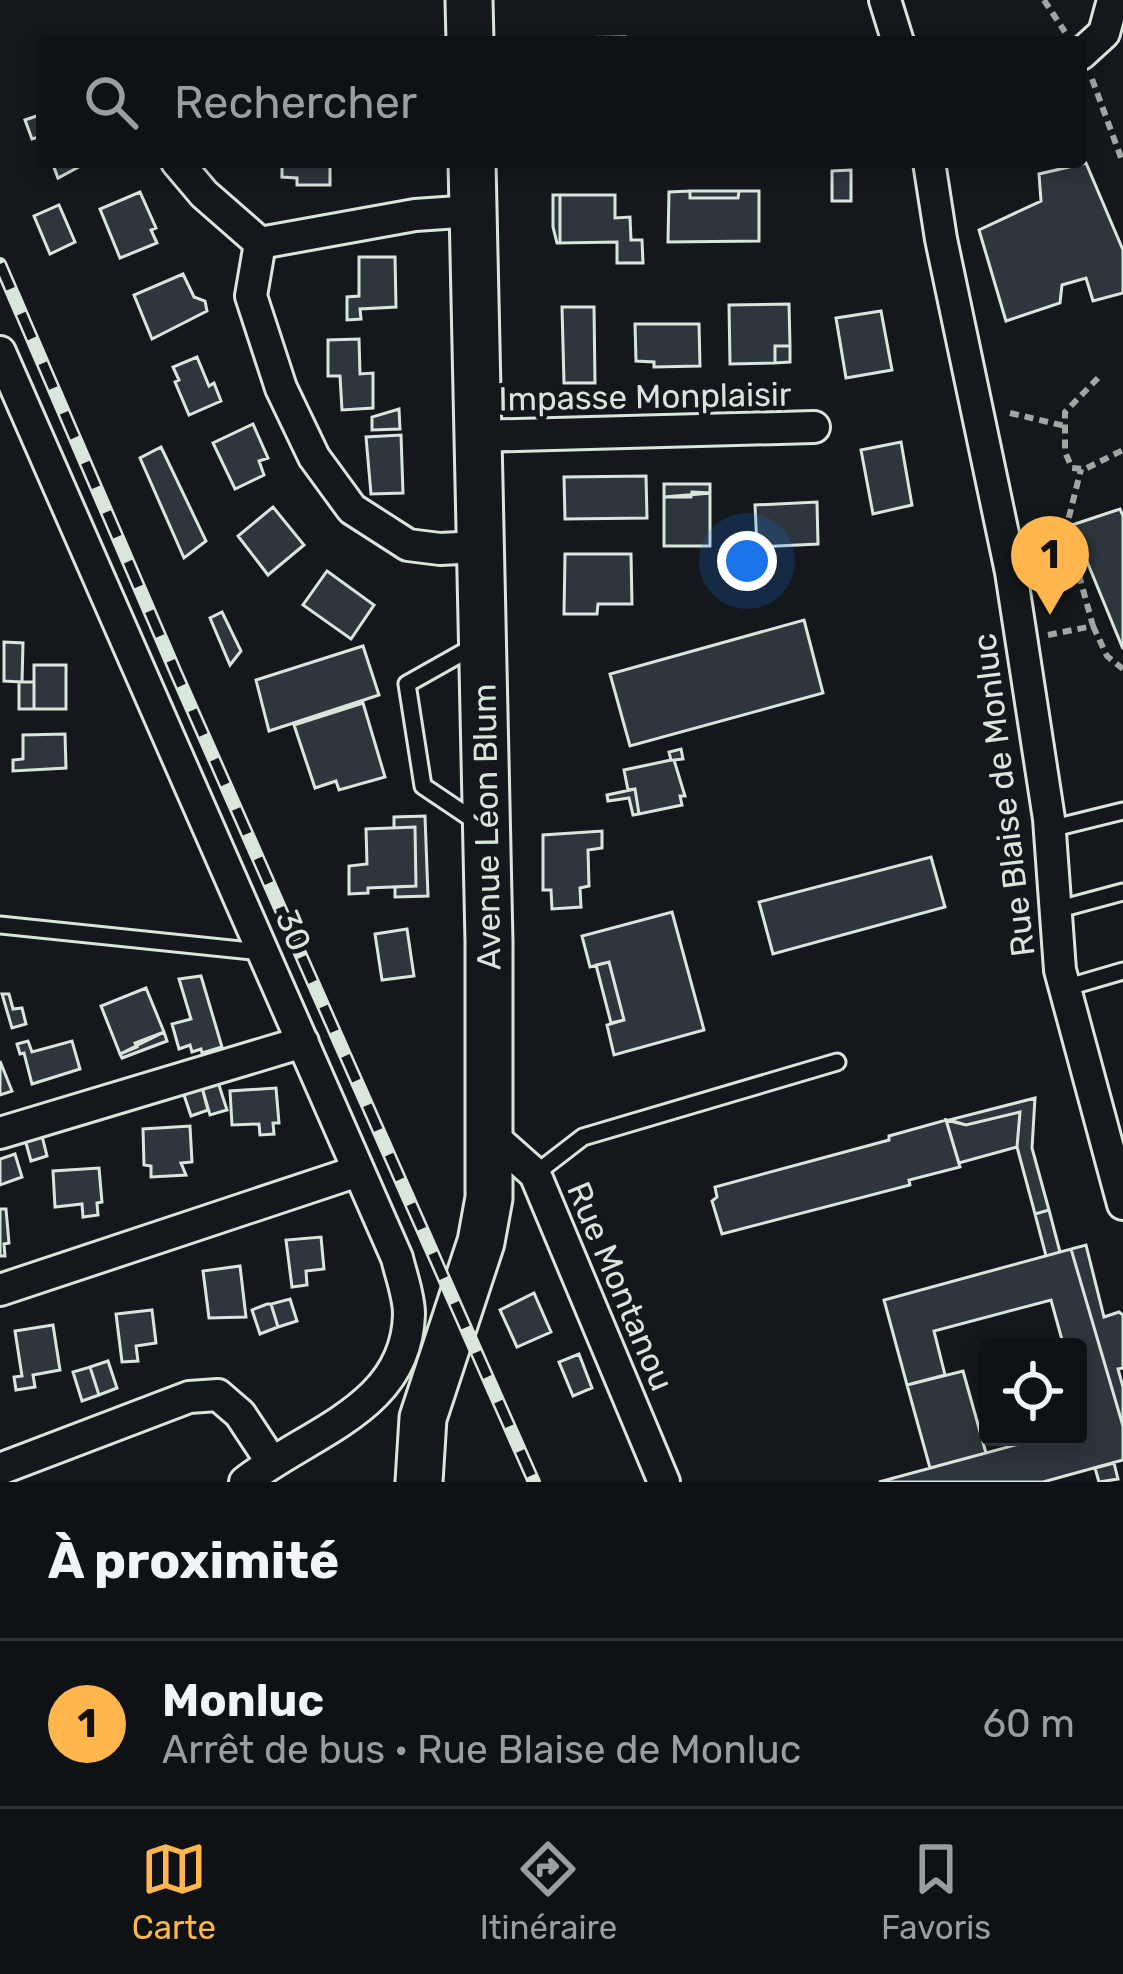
<!DOCTYPE html>
<html lang="fr">
<head>
<meta charset="utf-8">
<style>
  body { margin:0; font-family:Rubik,sans-serif; background:#1d2022; color:#f1f3f6 }
  .controls { position:absolute; right:36px; bottom:36px; display:grid; overflow:hidden; border-radius:12px; box-shadow:0 6px 18px #0003 }
  .controls button { width:108px; height:108px; display:grid; place-items:center; padding:0; border:0; border-bottom:3px solid #2f3234; background:#0f1215; color:#f1f3f6; font:60px sans-serif }
  .you { position:absolute; left:747px; top:561px; width:42px; height:42px; margin:-30px; border:9px solid #fff; border-radius:50%; background:#1a73e8; box-shadow:0 0 0 18px #1a73e833 }
  .badge { display:grid; place-items:center; width:78px; height:78px; border-radius:50%; background:#ffb74d; color:#111; font-size:39px; font-weight:700 }
  .pin { position:absolute; translate:-50% -99px; filter:drop-shadow(0 3px 6px #0008) }
  .pin::after { content:''; position:absolute; top:63px; width:42px; height:36px; background:inherit; clip-path:polygon(0 0,100% 0,50% 100%) }
  .list { margin:0; padding:0; list-style:none }
  h2 { display:flex; justify-content:space-between; align-items:center; height:156px; margin:0; padding:0 48px; font-size:51px }
  h2 small { font-size:39px; font-weight:400; color:#9b9ea0 }
  .list li { display:grid; grid-template-columns:78px 1fr auto; gap:36px; align-items:center; box-sizing:border-box; height:168px; padding:0 48px; border-top:3px solid #2f3234 }
  .list b { display:block; font-size:45px; white-space:nowrap }
  .list p { margin:0; font-size:39px; white-space:nowrap; color:#9b9ea0 }
  .list em { font-size:39px; font-style:normal; color:#9b9ea0 }
  .icon { flex:none; width:66px; height:66px; fill:none; stroke:currentColor; stroke-width:2; stroke-linecap:round; stroke-linejoin:round }
  .map { position:relative; flex:none; width:1123px; height:1482px; overflow:hidden }
  .search { position:absolute; background:#0f1215; box-shadow:0 6px 18px #0003; left:36px; right:36px; top:36px; height:132px; display:flex; align-items:center; gap:30px; box-sizing:border-box; padding:0 42px; border-radius:12px; color:#9b9ea0; font-size:45px }
  .sheet { height:324px; background:#0f1215 }
  nav { display:flex; justify-content:space-around; align-items:center; box-sizing:border-box; height:168px; border-top:3px solid #2f3234; background:#0f1215; font-size:33px; color:#9b9ea0 }
  nav a { display:grid; justify-items:center; gap:6px }
  nav .on { color:#ffb74d }
  .map>svg:first-child { display:block }
</style>
</head>
<body>
<div class="map">
<svg width="1123" height="1482" viewBox="0 0 1123 1482">
  <rect width="100%" height="100%" fill="#14181c"/>
  <path fill="#2c363c" stroke="#d8e6dc" stroke-width="3" d="M625 37V42H559V38Z
    M42 114V136L32 139 25 120Z
    M52 162H88L58 178Z
    M282 162H330V185H297V178L282 177Z
    M1086 163 1123 250V293L1093 301 1086 278 1062 285 1060 303 1006 321 979 230 1041 201 1039 174Z
    M851 170V201H832V171Z
    M690 191H739L738 198H690Z
    M690 191V198H738L739 191H759V241L668 242 669 192Z
    M140 192 156 228 151 230 157 243 120 258 100 209Z
    M553 195H560V243H557L553 227Z
    M560 195H615V218L630 217 631 240H642L643 263H617V242L560 243Z
    M59 205 75 242 50 254 34 216Z
    M359 257H395L396 307 360 309 361 319 347 320V297L359 296Z
    M183 274 194 297 205 301 207 311 152 339 134 295Z
    M789 304 790 346H775V363L730 364 729 305Z
    M562 307H594L595 383H564Z
    M881 311 892 370 846 378 836 318Z
    M635 324H699L700 366 654 367V362L636 361Z
    M359 339 360 374 373 373V408L342 410 340 376H328V340Z
    M775 346H790V362L775 363Z
    M197 357 209 386 214 383 221 401 189 415 175 382 179 380 173 367Z
    M399 409 400 429 372 430V417Z
    M253 424 268 458 259 461 264 475 235 489 213 443Z
    M401 435 403 493 371 494 366 437Z
    M901 442 912 505 873 514 861 450Z
    M161 447 206 541 184 558 140 458Z
    M646 476 647 518 565 519 564 477Z
    M664 484H710V493L664 497Z
    M692 492 710 493V546H664V497H691Z
    M817 502 818 544 757 547 755 505Z
    M273 507 304 545 268 575 238 536Z
    M1120 509 1123 516V649L1072 525Z
    M565 554H631L632 604H598L597 614H564Z
    M327 571 374 605 351 639 303 605Z
    M222 612 241 651 230 665 210 618Z
    M804 620 823 693 630 746 610 674Z
    M4 642 23 643 22 682 4 681Z
    M363 646 379 695 269 731 256 680Z
    M34 665H66V709H34Z
    M19 682H34V709H19Z
    M363 703 385 777 339 790 336 781 315 788 294 725Z
    M65 734 66 768 13 771V760L23 759V735Z
    M681 749 683 759 674 760 685 796H680L682 805 639 814 635 789 628 790 624 770 671 760 669 752Z
    M635 789 639 814 633 815 629 798 608 801 607 795Z
    M425 816 428 896 395 897V887L416 886 415 827 394 828V817Z
    M415 827 416 886 368 888V893L349 894V866L367 864 366 829Z
    M602 831V848L588 850 589 886 580 888 581 907 552 909 551 890H543V835Z
    M931 857 945 907 773 954 759 902Z
    M672 912 704 1030 614 1055 607 1025 624 1020 609 962 590 967 582 936Z
    M407 929 414 976 382 980 375 934Z
    M609 962 624 1020 611 1023 596 965Z
    M201 976 222 1047 202 1053 201 1049 192 1052 190 1045 179 1049 172 1024 191 1019 179 979Z
    M146 988 164 1032 120 1054 101 1006Z
    M2 994H9L13 1009 22 1008 26 1024 12 1028Z
    M164 1032 167 1041 122 1058 120 1054 137 1047 135 1043Z
    M28 1041 32 1052 72 1041 80 1069 32 1084 24 1053 20 1054 17 1044Z
    M0 1061 12 1091 0 1095Z
    M217 1079 227 1110 210 1115 201 1084Z
    M201 1084 208 1110 191 1116 182 1089Z
    M276 1088 279 1123H273L274 1134 260 1135 259 1124 232 1125 230 1091Z
    M1035 1098 1032 1148 1049 1210 1035 1214 1017 1147 1020 1112 966 1125 949 1120Z
    M1020 1112 1017 1147 959 1163 946 1120 966 1125Z
    M946 1120 960 1167 909 1180 910 1185 722 1234 712 1201 717 1197 715 1187 889 1140V1136Z
    M190 1126 192 1162 181 1163 186 1175 151 1177V1166L144 1165 143 1129Z
    M41 1132 47 1156 31 1161 24 1136Z
    M15 1154 22 1177 0 1185V1159Z
    M99 1168 102 1202 97 1203 98 1215 83 1217 82 1204 55 1207 53 1171Z
    M0 1209H6L9 1243 4 1244 5 1256H0Z
    M1049 1210 1060 1252 1046 1256 1035 1214Z
    M321 1237 324 1269 306 1271 307 1285 292 1287 286 1240Z
    M1086 1245 1104 1317 1119 1312 1123 1315V1368L1118 1369 1123 1387V1426L1071 1249Z
    M1071 1249 1123 1426V1460L1043 1482H879L1045 1437H1078V1428L1085 1426 1078 1401V1347H1064L1051 1300 934 1331 945 1375 907 1385 884 1300Z
    M240 1266 246 1317 209 1318 203 1271Z
    M534 1293 551 1332 517 1347 500 1310Z
    M290 1299 297 1321 278 1327 271 1304Z
    M267 1304H271L278 1327 260 1334 252 1310Z
    M152 1310 156 1343 136 1346 138 1361 122 1362 116 1314Z
    M53 1325 60 1370 33 1375 35 1387 16 1390 14 1377 22 1376 15 1331Z
    M579 1354 592 1388 573 1396 559 1362Z
    M108 1361 117 1388 99 1395 90 1367Z
    M90 1367 99 1395 82 1401 73 1372Z
    M963 1371 986 1453 930 1468 907 1385Z
    M1114 1463 1118 1479 1099 1482 1095 1468Z"/>
  <g fill="none" stroke-linecap="round" stroke-linejoin="round">
    <g stroke="#d8e6dc" stroke-width="21">
      <path id="lane" d="M478 823 423 786 407 684 478 644
        M1050 829 1123 811
        M1056 910 1123 892
        M0 925 261 952
        M1065 988 1123 971
        M535 1174 583 1137 837 1062"/>
    </g>
    <g stroke="#d8e6dc" stroke-width="36">
      <path id="street" d="M885 0 898 42
        M1081 54 1104 33 1113 0
        M177 162 204 194 260 243
        M929 162 941 239 1011 572 1049 819 1060 970 1123 1204
        M473 211 415 215 260 243 251 296 281 388 314 457 352 509 408 545 440 549 480 547
        M0 352 397 1258C401 1275 409 1296 409 1314 407 1409 308 1432 245 1482
        M477 436 814 427
        M0 1133 303 1042
        M490 1134 535 1174 664 1482
        M0 1290 358 1171
        M0 1469 189 1397 218 1395 240 1414 271 1461"/>
    </g>
    <g stroke="#d8e6dc" stroke-width="51">
      <path id="primary" d="M469 0 470 42
        M419 1482 423 1418 481 1242 489 1198V942L472 162"/>
    </g>
    <path stroke="#9da8a2" stroke-width="6" stroke-dasharray="9 6" stroke-linecap="butt" d="M1044 0 1065 32
      M1092 79 1123 163
      M1098 378 1065 412V452L1072 468 1085 469 1123 450
      M1010 413 1065 426
      M1037 564 1051 559 1065 533 1081 469
      M1093 626 1107 656 1123 669
      M1048 635 1093 626 1076 564 1057 548"/>
    <use href="#lane" stroke="#14181c" stroke-width="15"/>
    <use href="#street" stroke="#14181c" stroke-width="30"/>
    <use href="#primary" stroke="#14181c" stroke-width="45"/>
    <g stroke="#d8e6dc" stroke-width="14">
      <path id="rail" d="M0 264 176 673 534 1482"/>
    </g>
    <use href="#rail" stroke="#14181c" stroke-width="9" stroke-dasharray="27" stroke-linecap="butt"/>
  </g>
  <g text-anchor="middle" stroke-width="9" stroke-linejoin="round" paint-order="stroke">
    <g font-size="33" fill="#d8e6dc" stroke="#14181c">
      <text transform="translate(645 396) rotate(-1)" y="12">Impasse Monplaisir</text>
      <text transform="translate(1003 795) rotate(-97)" y="12">Rue Blaise de Monluc</text>
      <text transform="translate(486 827) rotate(-91)" y="12">Avenue Léon Blum</text>
      <text transform="translate(294 930) rotate(67)" y="12">30</text>
      <text transform="translate(621 1286) rotate(67)" y="12">Rue Montanou</text>
    </g>
  </g>
</svg>
<div class="controls">
<button><svg class="icon" aria-label="locate" viewBox="0 0 24 24"><circle cx="12" cy="12" r="6"/><path d="M12 2v4M12 18v4M2 12h4M18 12h4"/></svg></button>
</div>
<div class="you"></div>
<div class="pin badge" style="left:1050px;top:615px">1</div>
<div class="search"><svg class="icon" aria-label="search" viewBox="0 0 24 24"><circle cx="10" cy="10" r="6"/><path d="M15 15l6 6"/></svg>Rechercher</div>
</div>
<section class="sheet">
<h2>À proximité<small></small></h2>
<ul class="list">
<li><span class="badge">1</span><div><b>Monluc</b><p>Arrêt de bus · Rue Blaise de Monluc</p></div><em>60 m</em></li>
</ul>
</section>
<nav>
<a class="on"><svg class="icon" aria-label="map" viewBox="0 0 24 24"><path d="M3 6l6-2 6 2 6-2v14l-6 2-6-2-6 2zM9 4v14M15 6v14"/></svg>Carte</a>
<a><svg class="icon" aria-label="directions" viewBox="0 0 24 24"><path d="M12 3l9 9-9 9-9-9zM9 14v-3h6M13 9l2 2-2 2"/></svg>Itinéraire</a>
<a><svg class="icon" aria-label="saved" viewBox="0 0 24 24"><path d="M7 4h10v16l-5-4-5 4z"/></svg>Favoris</a>
</nav>
</body>
</html>
